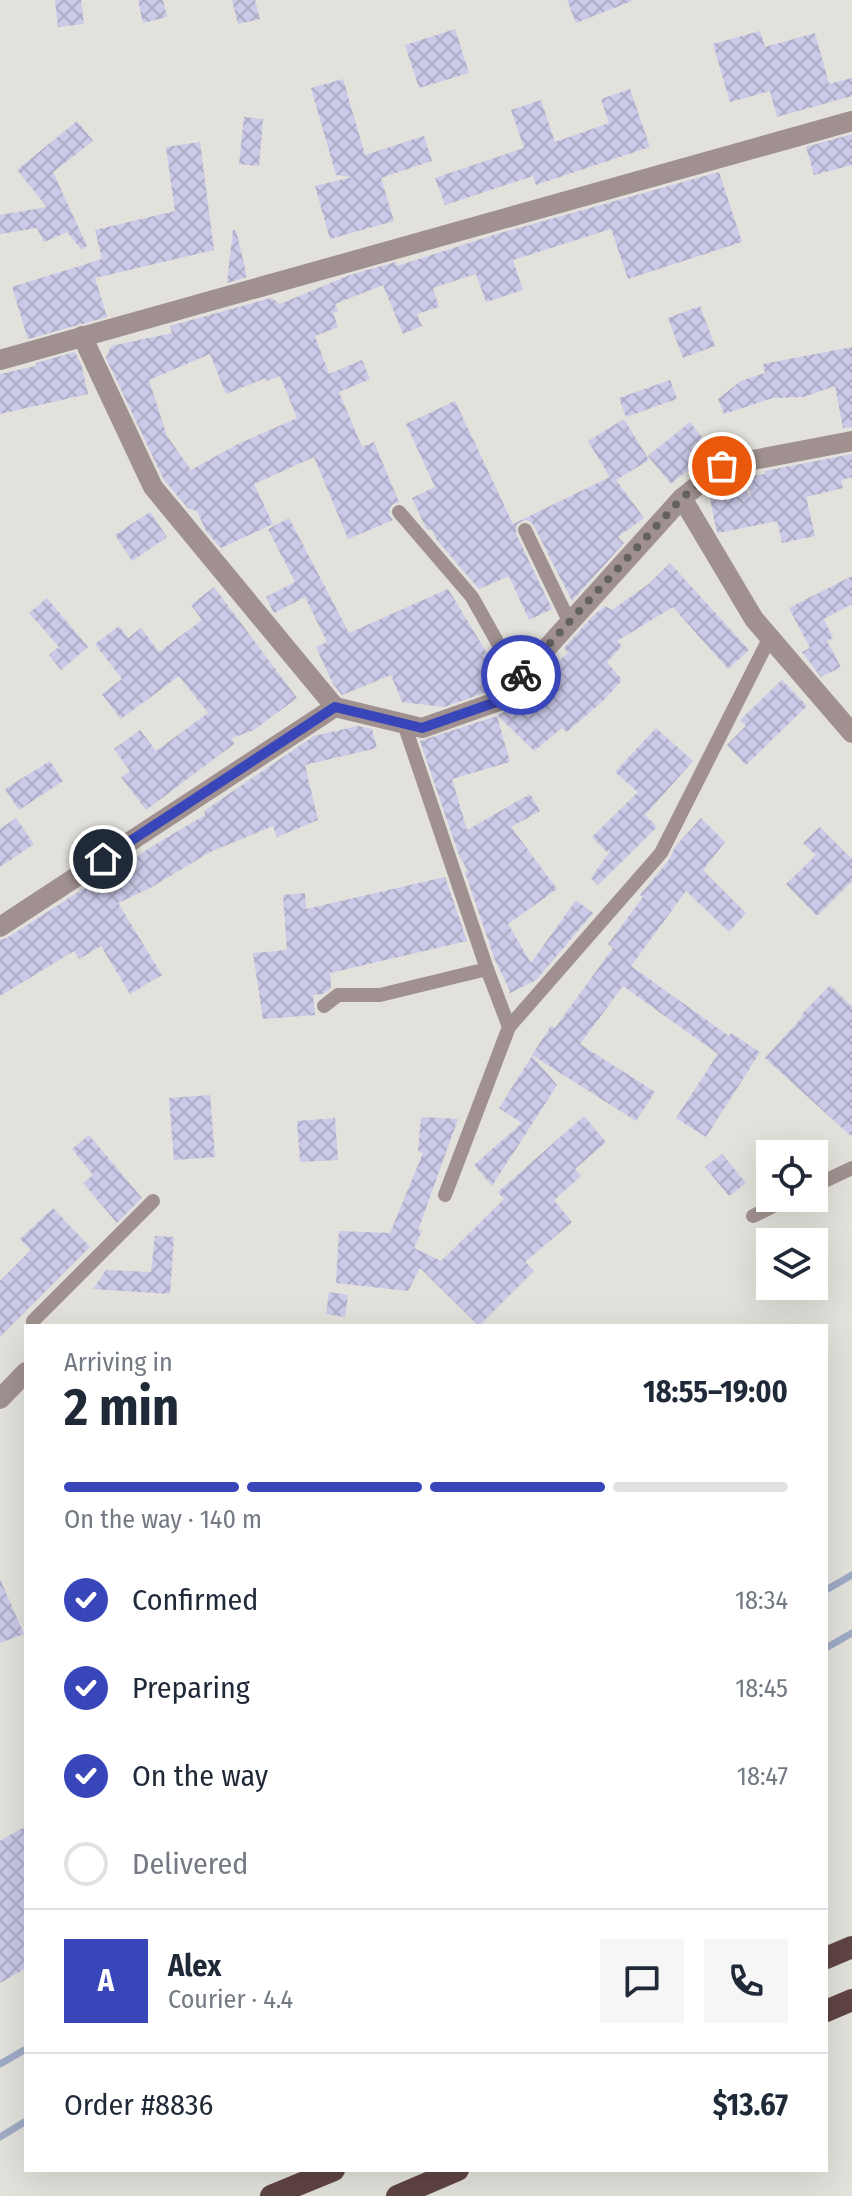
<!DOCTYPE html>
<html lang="en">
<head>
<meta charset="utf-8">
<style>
	:root { --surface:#fff; --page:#f6f6f7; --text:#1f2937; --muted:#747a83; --line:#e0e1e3; --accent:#3946b9 }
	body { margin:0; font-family:"Fira Sans Condensed",sans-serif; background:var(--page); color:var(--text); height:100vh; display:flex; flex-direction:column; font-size:30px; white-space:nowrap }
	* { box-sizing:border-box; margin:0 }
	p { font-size:26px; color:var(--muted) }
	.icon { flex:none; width:44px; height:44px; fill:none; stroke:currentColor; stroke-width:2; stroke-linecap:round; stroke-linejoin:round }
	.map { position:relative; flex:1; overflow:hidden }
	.sheet { position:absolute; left:24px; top:1324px; width:804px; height:848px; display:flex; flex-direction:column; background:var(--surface); border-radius:0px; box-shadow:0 8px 32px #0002 }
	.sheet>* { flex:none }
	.fabs { position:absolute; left:756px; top:1140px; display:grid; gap:16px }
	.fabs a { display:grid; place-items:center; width:72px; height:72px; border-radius:0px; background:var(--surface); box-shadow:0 8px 32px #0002; font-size:40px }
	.pin { position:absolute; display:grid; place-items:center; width:68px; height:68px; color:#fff; margin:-34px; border:4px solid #fff; border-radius:50%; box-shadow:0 2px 8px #0007 }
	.courier { position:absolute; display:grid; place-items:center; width:80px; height:80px; margin:-40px; border:6px solid #3946b9; border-radius:50%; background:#fff; color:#222; box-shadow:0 2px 10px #0007 }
	.head em { font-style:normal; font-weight:700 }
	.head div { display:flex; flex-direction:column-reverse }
	.head { display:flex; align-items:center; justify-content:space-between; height:136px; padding:0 40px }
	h1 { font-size:52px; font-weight:700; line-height:60px }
	.bar { display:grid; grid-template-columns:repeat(4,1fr); gap:12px 8px; align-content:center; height:96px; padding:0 40px }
	.bar i { height:10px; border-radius:6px; background:var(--line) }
	.bar .selected { background:var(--accent) }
	.bar p { grid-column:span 4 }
	.line { display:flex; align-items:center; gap:20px; padding:0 40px; border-top:2px solid var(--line) }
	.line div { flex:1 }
	.round { display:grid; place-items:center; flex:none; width:84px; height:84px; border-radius:0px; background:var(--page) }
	ol { padding:0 40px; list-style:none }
	li { display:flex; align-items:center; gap:24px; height:88px }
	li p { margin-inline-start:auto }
	li .icon { padding:8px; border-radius:50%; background:var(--accent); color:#fff; stroke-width:4 }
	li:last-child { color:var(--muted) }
	li i { width:44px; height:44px; border:4px solid var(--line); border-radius:50% }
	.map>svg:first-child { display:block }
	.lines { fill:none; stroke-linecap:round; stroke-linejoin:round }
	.stream { stroke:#9fabc6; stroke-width:7 }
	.building { fill:url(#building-cross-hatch); fill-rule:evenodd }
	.service { stroke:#a09190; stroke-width:14 }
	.minor { stroke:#a09190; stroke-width:20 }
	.trunk { stroke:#5f4442; stroke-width:22 }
	.done { stroke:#63625f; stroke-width:8; stroke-dasharray:0 14.4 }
	.route { stroke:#3946b9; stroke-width:10 }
</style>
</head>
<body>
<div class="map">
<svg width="852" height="2196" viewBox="0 0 852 2196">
	<defs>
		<pattern id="building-cross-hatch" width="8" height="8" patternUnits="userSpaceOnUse" patternTransform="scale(2)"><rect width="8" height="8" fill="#cac9e7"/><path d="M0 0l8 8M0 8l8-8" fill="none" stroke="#adacc6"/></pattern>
	</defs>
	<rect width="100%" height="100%" fill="#e3e1dc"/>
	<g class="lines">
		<g class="stream">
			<path d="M826,1590L852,1575"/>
			<path d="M826,1648L852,1633"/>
			<path d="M0,2064L26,2049"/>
			<path d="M0,2137L26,2121"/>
		</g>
	</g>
	<g class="building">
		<path d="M55,0H81L84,24L58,27Z"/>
		<path d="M138,0H163L167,17L143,23Z"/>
		<path d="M232,0H255L260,19L238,24Z"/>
		<path d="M567,0H631L632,1L576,23Z"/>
		<path d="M455,29L469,73L419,88L405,45Z"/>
		<path d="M760,31L765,47L815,33L829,84L852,78V96L777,117L770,91L730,102L713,44Z"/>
		<path d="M343,79L365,155L424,136L432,161L381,178L394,221L330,239L315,186L353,177L336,175L311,88Z"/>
		<path d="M630,89L650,147L536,185L533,176L445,205L435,178L524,148L511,110L541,100L555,142L609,123L601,99Z"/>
		<path d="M244,117L263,119L259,166L239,164Z"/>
		<path d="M77,121L93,141L53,172L87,246L82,250L67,232L44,242L37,228L0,234V215L47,207L17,170Z"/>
		<path d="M852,134V165L814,175L806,147Z"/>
		<path d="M200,142L214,250L95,278L107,317L28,339L12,287L102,259L95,230L175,211L166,147Z"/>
		<path d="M719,172L742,242L628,279L611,229L513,260L523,290L486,302L476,274L433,288L439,307L417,314L422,326L403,334L383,285L335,304L338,311L333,313L338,327L315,336L329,374L362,360L370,379L339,392L362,447L374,442L399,502L393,504L390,508L389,515L393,520L348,539L314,457L254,484L273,524L221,548L206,531L197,511L188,508L164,480L106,358L111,346L172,333L170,326L271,298L280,304L350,275L396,262L397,266L497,234ZM210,354L226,394L266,378L267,381L280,376L297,418L236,445L191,470L167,436L149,380Z"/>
		<path d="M233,230H236L247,277L227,283Z"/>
		<path d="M700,306L715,346L683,358L668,318Z"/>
		<path d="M852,347V427L843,428L835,386L804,397L773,398L724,414L718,399L741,381L765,373L763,364Z"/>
		<path d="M75,352L81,364L88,394L0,414V374L36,366V363Z"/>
		<path d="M670,380L677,399L626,417L619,398Z"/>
		<path d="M455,401L513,524L610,477L588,441L624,419L649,460L616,480L644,518L618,537L624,543L572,601L534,526L530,521L525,520L517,524L516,534L552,609L529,620L509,576L479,589L437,540L431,529L427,530L412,498L435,487L406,424Z"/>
		<path d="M690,422L709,446V453L671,484L648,456Z"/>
		<path d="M852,454V477L841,480L843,488L806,497L815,536L782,543L777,521L718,533L716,529L709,493L723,482L736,479L752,498L745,478L765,474V471Z"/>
		<path d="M150,512L167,537L132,561L115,535Z"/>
		<path d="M289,518L349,633L448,589L502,678L492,690L444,707L402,702L391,675L342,695L333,684L316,647L327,642L305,597L274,613L266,597L295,582L268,529Z"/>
		<path d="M670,563L749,650L728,669L673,607L617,641L622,646L607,662L622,680L605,699L567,732L562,728L534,751L497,715L509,710L526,691L568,653L564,648L592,617L605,606L612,610L650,583Z"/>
		<path d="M852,576V604L824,619L833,638L827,641L841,667L821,677L802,652L810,648L789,608Z"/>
		<path d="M214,587L297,698L254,730L232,738L234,744L146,810L121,777L130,771L114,749L140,730L156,751L208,713L179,676L121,719L102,694L122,679L95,644L119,626L128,638L141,628L159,652L202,620L191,605Z"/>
		<path d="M47,598L88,647L61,670L49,655L59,647L29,613Z"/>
		<path d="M782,680L807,706L746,765L727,745L746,726L740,720Z"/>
		<path d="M497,716L510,762L452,779L467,830L530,794L540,811L511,827L557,889L508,924L531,963L576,900L593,913L536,980L508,994L510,991L495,960L465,872L468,871L459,855L420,741Z"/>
		<path d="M358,726L372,729L377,748L305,765L318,820L277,837L273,826L210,852L150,888L118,903L162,975L130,994L101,946L79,959L74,951L0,996V940L7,938L94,882L96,885L151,847L205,815L204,811L314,736Z"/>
		<path d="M656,728L693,761L645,815L657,827L598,885L591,878L613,847L607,852L592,837L638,792L615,772Z"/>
		<path d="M50,761L63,781L19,810L5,789Z"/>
		<path d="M16,818L34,844L0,867V829Z"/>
		<path d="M701,818L725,842L703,870L746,913L729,932L686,891L631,966L729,1036L731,1033L760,1052L706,1137L676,1118L718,1054L623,986L580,1044L655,1092L636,1121L532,1055L551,1026L555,1028L613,948L608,944L643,897L640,895L669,860L675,847Z"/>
		<path d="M820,827L852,859V881L817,916L786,884L816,855L803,843Z"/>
		<path d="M445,877L467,941L330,973L331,988L323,994L313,995L315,1015L263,1019L253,953L287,950L283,895L305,893L306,909Z"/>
		<path d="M830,985L852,1007V1137L765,1058L803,1016L801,1015Z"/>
		<path d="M532,1056L557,1085L492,1186L474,1165L522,1123L499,1108Z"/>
		<path d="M210,1095L215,1157L174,1160L169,1098Z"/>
		<path d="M584,1116L606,1142L575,1169L581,1176L554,1200L572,1222L525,1262L534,1271L479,1326L420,1268L408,1291L336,1283L339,1231L390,1233L423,1153L418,1151L421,1117L458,1119L418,1230L422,1231L414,1248L441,1261L504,1199L498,1192Z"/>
		<path d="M335,1118L338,1160L300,1162L297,1121Z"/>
		<path d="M89,1135L142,1198L117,1223L83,1183L93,1175L72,1149Z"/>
		<path d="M722,1154L746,1183L729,1196L705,1167Z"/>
		<path d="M53,1208L90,1247L0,1337V1281L31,1250L20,1239Z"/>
		<path d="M155,1236L174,1237L170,1294L93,1289L106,1270L151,1272Z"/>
		<path d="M329,1292L348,1295L345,1317L326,1314Z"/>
		<path d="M0,1579L24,1634L0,1643Z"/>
		<path d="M26,1826V1968L0,1983V1841Z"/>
	</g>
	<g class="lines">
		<g class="service">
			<path d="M399,512L472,597L518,679"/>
			<path d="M525,530L569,621"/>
			<path d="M404,724L487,969L509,1027L445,1195"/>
			<path d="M324,1006L338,995H380L487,969"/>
			<path d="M509,1027L661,853L770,637"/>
			<path d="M814,1186L852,1168"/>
			<path d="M753,1216L790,1198"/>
			<path d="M33,1326V1321L153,1201"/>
		</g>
		<g class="minor">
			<path d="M82,336L153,487L335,707L422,728L499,701L682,498L722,466L852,441"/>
			<path d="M0,360L852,121"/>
			<path d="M682,498L754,619L852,733"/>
			<path d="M0,927L335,707"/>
			<path d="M0,1399L26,1372"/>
		</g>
		<g class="trunk">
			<path d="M826,1958L852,1947"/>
			<path d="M826,2011L852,2000"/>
			<path d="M271,2196L334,2170"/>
			<path d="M397,2196L458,2170"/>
		</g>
	</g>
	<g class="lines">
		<path class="done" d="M521,675L682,498L722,466"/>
		<path class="route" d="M103,859L335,707L422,728L499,701L521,675"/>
	</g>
</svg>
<div class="fabs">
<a><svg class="icon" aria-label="locate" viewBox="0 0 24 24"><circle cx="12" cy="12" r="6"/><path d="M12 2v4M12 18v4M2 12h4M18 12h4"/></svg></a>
<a><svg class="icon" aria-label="layers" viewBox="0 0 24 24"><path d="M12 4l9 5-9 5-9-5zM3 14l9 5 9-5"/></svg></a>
</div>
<div class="pin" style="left:722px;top:466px;background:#ea580c"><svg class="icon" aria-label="bag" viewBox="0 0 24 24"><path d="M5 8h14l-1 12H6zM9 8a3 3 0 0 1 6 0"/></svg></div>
<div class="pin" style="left:103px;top:859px;background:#1f2937"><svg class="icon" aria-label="home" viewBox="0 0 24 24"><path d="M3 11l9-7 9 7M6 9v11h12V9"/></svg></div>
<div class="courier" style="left:521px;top:675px"><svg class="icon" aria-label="bike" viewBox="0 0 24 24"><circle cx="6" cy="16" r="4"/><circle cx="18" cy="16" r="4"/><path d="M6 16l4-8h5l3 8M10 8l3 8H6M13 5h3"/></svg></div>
<section class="sheet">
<div class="head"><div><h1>2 min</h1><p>Arriving in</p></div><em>18:55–19:00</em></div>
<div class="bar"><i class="selected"></i><i class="selected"></i><i class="selected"></i><i></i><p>On the way · 140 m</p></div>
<ol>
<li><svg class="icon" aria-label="check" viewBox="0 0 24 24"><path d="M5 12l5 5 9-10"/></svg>Confirmed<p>18:34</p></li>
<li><svg class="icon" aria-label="check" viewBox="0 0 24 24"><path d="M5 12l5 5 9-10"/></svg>Preparing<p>18:45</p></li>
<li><svg class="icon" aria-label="check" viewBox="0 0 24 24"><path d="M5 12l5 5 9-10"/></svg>On the way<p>18:47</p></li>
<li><i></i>Delivered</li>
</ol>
<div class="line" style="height:144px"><b class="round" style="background:var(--accent);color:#fff">A</b><div><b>Alex</b><p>Courier · 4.4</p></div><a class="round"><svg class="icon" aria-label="chat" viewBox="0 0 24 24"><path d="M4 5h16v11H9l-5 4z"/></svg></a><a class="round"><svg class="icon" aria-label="phone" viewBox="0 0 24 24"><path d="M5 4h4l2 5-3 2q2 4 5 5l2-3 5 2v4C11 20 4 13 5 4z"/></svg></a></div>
<div class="line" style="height:104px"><div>Order #8836</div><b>$13.67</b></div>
</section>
</div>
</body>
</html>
